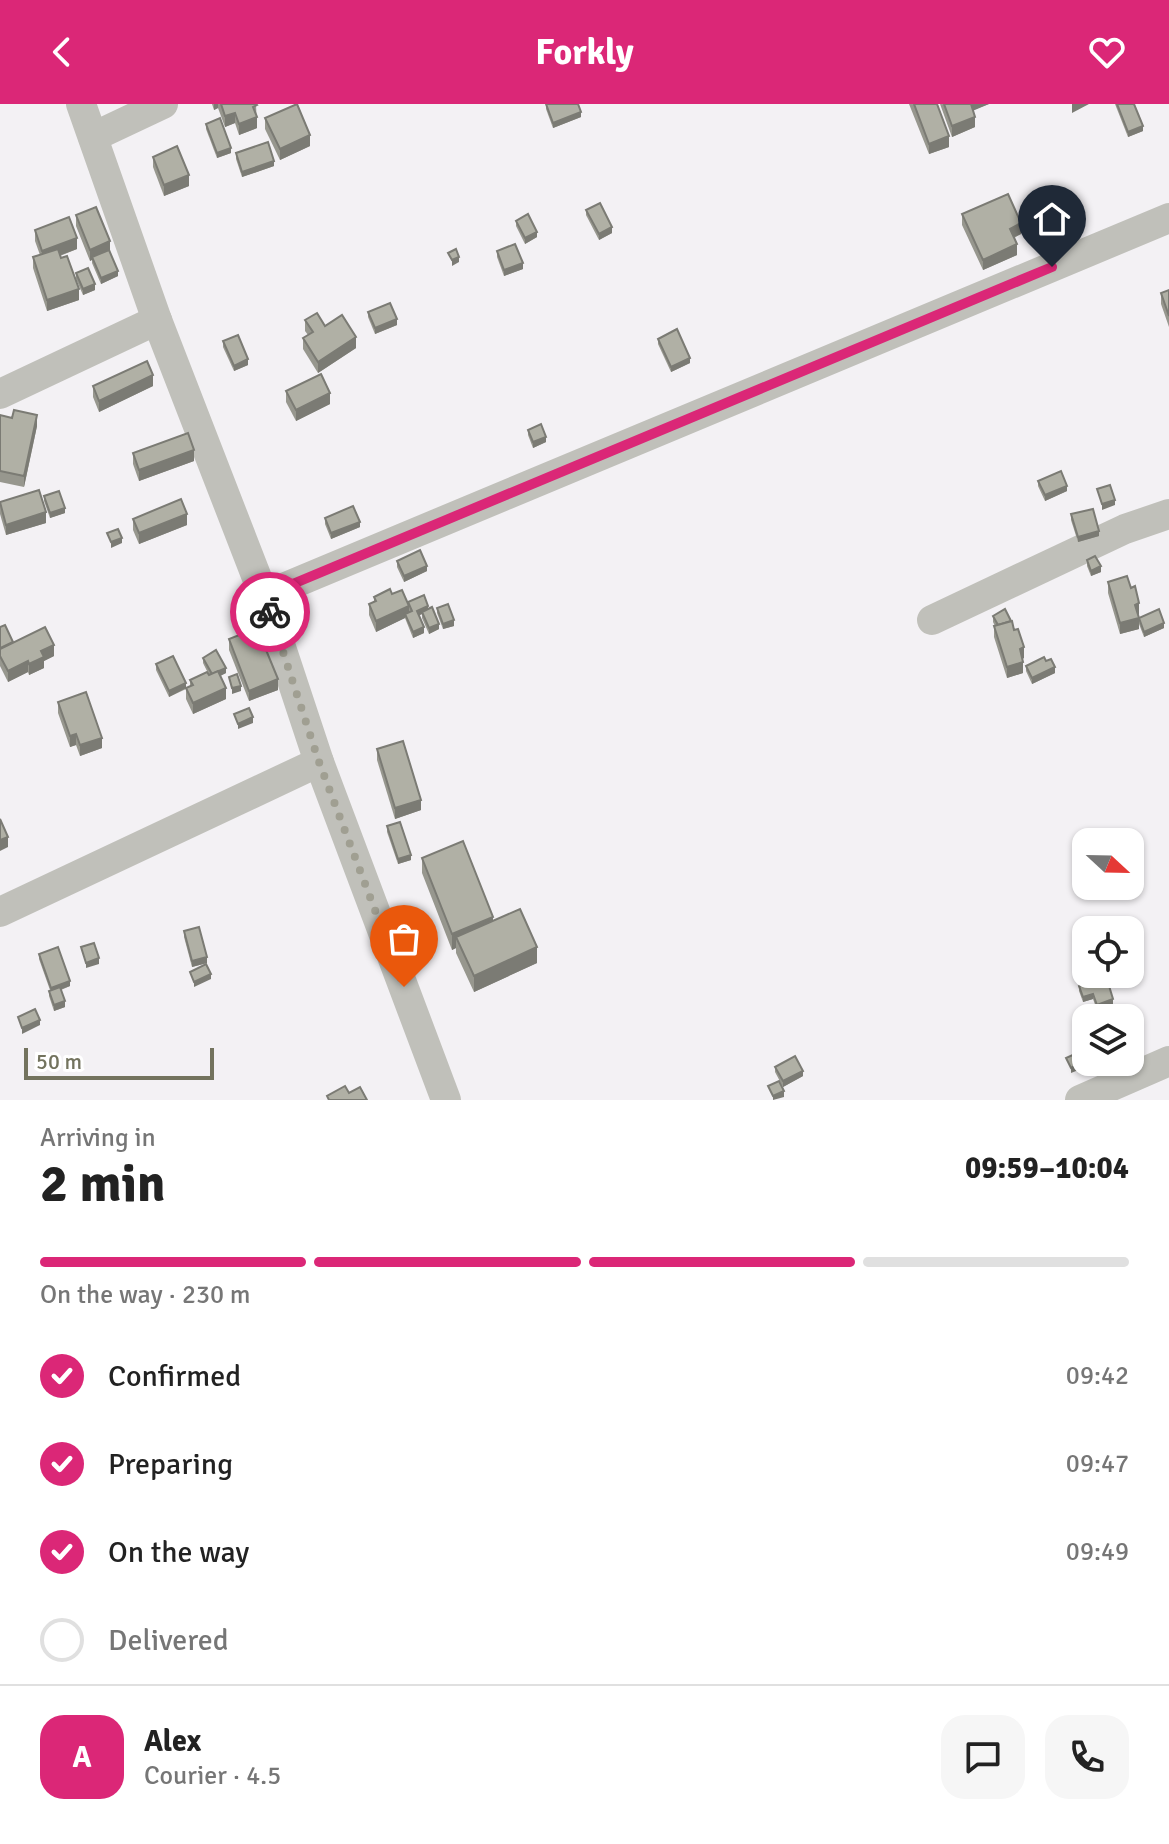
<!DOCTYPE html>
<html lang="en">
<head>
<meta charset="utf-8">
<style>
	:root { --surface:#fff; --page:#f6f6f6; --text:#222; --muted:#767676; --line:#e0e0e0; --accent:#db2777 }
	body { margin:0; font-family:Signika,sans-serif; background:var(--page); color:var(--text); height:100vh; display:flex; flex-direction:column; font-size:30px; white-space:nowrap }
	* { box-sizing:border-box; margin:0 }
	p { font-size:26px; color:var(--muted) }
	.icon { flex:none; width:44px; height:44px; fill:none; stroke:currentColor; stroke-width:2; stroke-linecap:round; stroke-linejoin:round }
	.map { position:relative; height:996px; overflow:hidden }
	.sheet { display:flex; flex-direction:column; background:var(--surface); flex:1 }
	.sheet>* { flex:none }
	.needle { width:52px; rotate:112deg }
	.controls { position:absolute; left:1072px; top:724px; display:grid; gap:16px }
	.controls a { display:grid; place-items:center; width:72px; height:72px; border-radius:16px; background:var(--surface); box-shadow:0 2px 6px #0004; font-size:40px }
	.scale { position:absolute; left:24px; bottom:20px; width:190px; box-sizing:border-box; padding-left:8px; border:4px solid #73735e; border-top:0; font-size:22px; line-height:28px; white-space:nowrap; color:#73735e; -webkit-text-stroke:6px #fff; paint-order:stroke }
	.pin { position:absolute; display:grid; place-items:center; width:68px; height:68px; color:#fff; margin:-82px -34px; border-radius:50% 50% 50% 0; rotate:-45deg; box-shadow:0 0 8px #0007 }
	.pin .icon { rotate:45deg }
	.courier { position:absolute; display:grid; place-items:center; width:80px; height:80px; margin:-40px; border:6px solid #db2777; border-radius:50%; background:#fff; color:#222; box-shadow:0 2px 10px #0007 }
	.head em { font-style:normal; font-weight:800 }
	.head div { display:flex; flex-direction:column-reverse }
	.head { display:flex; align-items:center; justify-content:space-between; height:136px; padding:0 40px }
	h1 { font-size:52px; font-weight:800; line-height:60px }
	.bar { display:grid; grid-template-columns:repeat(4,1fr); gap:12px 8px; align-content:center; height:96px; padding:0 40px }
	.bar i { height:10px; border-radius:6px; background:var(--line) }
	.bar .active { background:var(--accent) }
	.bar p { grid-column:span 4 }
	.line { display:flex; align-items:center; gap:20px; padding:0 40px; border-top:2px solid var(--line) }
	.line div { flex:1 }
	.round { display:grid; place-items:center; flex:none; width:84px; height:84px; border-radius:24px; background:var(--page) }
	ol { padding:0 40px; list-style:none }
	li { display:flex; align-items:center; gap:24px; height:88px }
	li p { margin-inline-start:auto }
	li .icon { padding:8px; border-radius:50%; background:var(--accent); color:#fff; stroke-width:4 }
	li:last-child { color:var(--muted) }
	li i { width:44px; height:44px; border:4px solid var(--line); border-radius:50% }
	header { display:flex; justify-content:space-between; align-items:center; height:104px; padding:0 40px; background:var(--accent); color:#fff; font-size:36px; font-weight:800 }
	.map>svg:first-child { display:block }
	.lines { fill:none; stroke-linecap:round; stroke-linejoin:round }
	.street { stroke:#c0c0ba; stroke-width:30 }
	.wall { fill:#97978e }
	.shaded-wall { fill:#7b7b74 }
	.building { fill:#b0b0a5; stroke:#7b7b74; stroke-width:2 }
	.done { stroke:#a09f92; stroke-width:8; stroke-dasharray:0 14.4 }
	.route { stroke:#db2777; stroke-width:10 }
</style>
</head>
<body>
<header><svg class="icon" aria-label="back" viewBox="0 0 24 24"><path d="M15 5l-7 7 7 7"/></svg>Forkly<svg class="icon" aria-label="heart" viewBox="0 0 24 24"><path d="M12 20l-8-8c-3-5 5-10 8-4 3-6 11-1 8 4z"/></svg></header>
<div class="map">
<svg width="1169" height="996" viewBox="0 0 1169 996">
	<rect width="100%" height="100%" fill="#f3f1f4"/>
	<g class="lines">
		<g class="street">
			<path d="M81,0L157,216L264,492L319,658L446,996"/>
			<path d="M93,33L163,0"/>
			<path d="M0,290L157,216"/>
			<path d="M264,492L1169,114"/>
			<path d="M932,516L1125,425L1169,410"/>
			<path d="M0,808L319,658"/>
			<path d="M1080,996L1169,957"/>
		</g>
	</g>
	<g class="wall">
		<path d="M212,0H256L257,24L239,31L235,19L225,23L218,4L214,6Z"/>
		<path d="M546,0L581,13L553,24L546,5Z"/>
		<path d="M909,0H937L949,43L929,50Z"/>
		<path d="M940,0H989L973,6L975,23L952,33Z"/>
		<path d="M1115,0H1134L1143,27L1128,33Z"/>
		<path d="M265,14L310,42L280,56L265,25Z"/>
		<path d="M206,20L231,49L217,54L206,25Z"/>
		<path d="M236,49L274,62L242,73L236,55Z"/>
		<path d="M153,53L189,82L164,92L153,63Z"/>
		<path d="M586,106L612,129L599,136L586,111Z"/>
		<path d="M962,110L1021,130L1014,134L1017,151L983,166L962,121Z"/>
		<path d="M76,111L110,148L118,172L101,180L92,159V155L90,157L76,122Z"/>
		<path d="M516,117L537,133L525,140L516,122Z"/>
		<path d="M35,126L77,145L60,152L79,196L47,207L33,164V153L40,151L35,137Z"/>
		<path d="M497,147L523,165L504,172L497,153Z"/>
		<path d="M76,169L95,186L83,191L76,175Z"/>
		<path d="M1169,186V223L1161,200V189Z"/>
		<path d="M368,208L397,221L375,230L368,213Z"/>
		<path d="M305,216L325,222L356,244L318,269L303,245V234L308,231L305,227Z"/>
		<path d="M658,235L690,259L671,268L658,240Z"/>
		<path d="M223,237L248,261L234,267L223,243Z"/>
		<path d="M93,282H153L99,308L93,293Z"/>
		<path d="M286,287L330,300L296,317L286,298Z"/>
		<path d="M0,311L37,322L24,383L0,378Z"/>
		<path d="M528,326L546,338L533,344L528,331Z"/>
		<path d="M133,349L194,357L139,377L133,360Z"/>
		<path d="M1038,377L1067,387L1045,397L1038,382Z"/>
		<path d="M44,392L65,409L50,414L44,397Z"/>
		<path d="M0,398L46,419L6,431L0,410Z"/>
		<path d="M1071,410L1099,432L1078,438L1071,416Z"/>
		<path d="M325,414L360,423L331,435L325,420Z"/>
		<path d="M133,415L187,421L139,440L133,426Z"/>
		<path d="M1087,456L1101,468L1091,472L1087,462Z"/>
		<path d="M397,457L427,467L404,478L397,463Z"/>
		<path d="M1108,478L1139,510L1138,511L1139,514L1164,524L1144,533L1139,520V525L1120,530L1108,489Z"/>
		<path d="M392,490L408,499L428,505L439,525L429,530L422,514V510L419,511L424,529L413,534L405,514L376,528L369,511V500L374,498V493Z"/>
		<path d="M437,504L454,522L443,525L437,509Z"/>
		<path d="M993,512L1024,554L1022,555L1023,569L1007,574L994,533V522H995L993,518Z"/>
		<path d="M0,523L13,539L54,552L44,557V564L29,571L28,568L8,578L0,562Z"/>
		<path d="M229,535L278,586L249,597L229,546Z"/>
		<path d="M203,554L226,569L220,572L226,595L193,610L186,595V585L169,593L156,566V560L186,584L190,582V576L209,571L203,559Z"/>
		<path d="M1046,557L1055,569L1032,580L1026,567V562Z"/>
		<path d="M58,598L102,644L80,652L76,641L70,643L58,609Z"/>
		<path d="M377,645L421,706L395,715L377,656Z"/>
		<path d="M387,722L411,756L398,760L387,728Z"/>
		<path d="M422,754L493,817L537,859L474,888L456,849V844L452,846L422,769Z"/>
		<path d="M184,827L207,859L192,863L184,833Z"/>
		<path d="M39,850L70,882L61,886L65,903L54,907L49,892V887L50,886L39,855Z"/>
		<path d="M1079,882L1113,901L1097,906L1093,895L1083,898L1079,887Z"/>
		<path d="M775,963L803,972L783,983L775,968Z"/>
	</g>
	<g class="shaded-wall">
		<path d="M214,0H218V4L214,6Z"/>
		<path d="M970,0H989L970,8Z"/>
		<path d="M1072,0H1089L1072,9Z"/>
		<path d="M581,8V13L553,24V19Z"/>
		<path d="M235,9V19L225,23V12Z"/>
		<path d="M257,13V24L239,31V20Z"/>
		<path d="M975,13V23L952,33V22Z"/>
		<path d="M1143,22V27L1128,33V28Z"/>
		<path d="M310,31V42L280,56V45Z"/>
		<path d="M949,32V43L929,50V40Z"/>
		<path d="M231,44V49L217,54V49Z"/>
		<path d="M274,57V62L242,73V68Z"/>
		<path d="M189,71V82L164,92V81Z"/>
		<path d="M1021,119V130L1010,135V125Z"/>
		<path d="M612,123V129L599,136V130Z"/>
		<path d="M537,128V133L525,140V134Z"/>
		<path d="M77,134V145L42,158V147Z"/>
		<path d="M110,137V148L90,157V146Z"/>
		<path d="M1017,140V151L983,166V156Z"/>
		<path d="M459,153V158L452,162V156Z"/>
		<path d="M523,159V165L504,172V166Z"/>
		<path d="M118,167V172L101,180V174Z"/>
		<path d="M95,180V186L83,191V185Z"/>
		<path d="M79,185V196L47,207V196Z"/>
		<path d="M397,215V221L375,230V224Z"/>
		<path d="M356,233V244L318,269V258Z"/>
		<path d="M690,254V259L671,268V263Z"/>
		<path d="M248,255V261L234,267V262Z"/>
		<path d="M153,271V282L99,308V297Z"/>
		<path d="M330,289V300L296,317V306Z"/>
		<path d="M37,311V322L24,383V372Z"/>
		<path d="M546,333V338L533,344V338Z"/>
		<path d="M194,346V357L139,377V366Z"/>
		<path d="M1067,382V387L1045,397V391Z"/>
		<path d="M1115,396V401L1102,406V400Z"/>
		<path d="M65,404V409L50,414V409Z"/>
		<path d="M46,408V419L6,431V421Z"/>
		<path d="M187,410V421L139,440V429Z"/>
		<path d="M360,418V423L331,435V429Z"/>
		<path d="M1099,427V432L1078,438V433Z"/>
		<path d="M122,434V439L111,444V438Z"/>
		<path d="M427,462V467L404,478V472Z"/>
		<path d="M1101,462V468L1091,472V467Z"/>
		<path d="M1139,499V510L1135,512V501Z"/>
		<path d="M409,502V513L405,510V514L376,528V517Z"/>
		<path d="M428,502V508L417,512V507Z"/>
		<path d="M1139,514V525L1120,530V519Z"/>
		<path d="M454,516V522L443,525V520Z"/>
		<path d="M1164,519V524L1144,533V528Z"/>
		<path d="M439,520V525L429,530V524Z"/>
		<path d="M424,523V529L413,534V528Z"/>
		<path d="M54,541V552L44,557V564L29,571V560L41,547Z"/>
		<path d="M1024,543V554L1020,556V545Z"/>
		<path d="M28,557V568L8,578V567Z"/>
		<path d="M1023,558V569L1007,574V563Z"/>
		<path d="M1055,563V569L1032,580V574Z"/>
		<path d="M226,564V569L212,576V571Z"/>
		<path d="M278,575V586L249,597V587Z"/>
		<path d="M186,579V584L169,593V587Z"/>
		<path d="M241,582V587L232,590V584Z"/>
		<path d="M226,584V595L193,610V599Z"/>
		<path d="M253,613V619L238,625V620Z"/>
		<path d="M76,630V641L70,643V632Z"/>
		<path d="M102,634V644L80,652V641Z"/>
		<path d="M421,696V706L395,715V704Z"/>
		<path d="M8,733V743L0,747V736Z"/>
		<path d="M411,751V756L398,760V755Z"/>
		<path d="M493,813V829L456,833V844L452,846V830Z"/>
		<path d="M537,843V859L474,888V872Z"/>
		<path d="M207,853V859L192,863V857Z"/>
		<path d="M99,854V860L86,864V859Z"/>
		<path d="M211,870V875L194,883V878Z"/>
		<path d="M70,877V882L51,889V884Z"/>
		<path d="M1093,890V895L1083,898V893Z"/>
		<path d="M1113,895V901L1097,906V901Z"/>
		<path d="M65,897V903L54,907V901Z"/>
		<path d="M40,916V921L22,930V924Z"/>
		<path d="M1081,959V965L1071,969V964Z"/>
		<path d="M803,967V972L783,983V977Z"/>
		<path d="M784,987V993L773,996V992Z"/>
	</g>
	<g class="building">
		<path d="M221,0H256L257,1L253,3L257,13L239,20L235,9L225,12Z"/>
		<path d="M297,0L310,31L280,45L265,14Z"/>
		<path d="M546,0H578L581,8L553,19Z"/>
		<path d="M914,0H937L949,32L929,40Z"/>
		<path d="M944,0H971L975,13L952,22Z"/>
		<path d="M1117,0H1134L1143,22L1128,28Z"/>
		<path d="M220,14L231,44L217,49L206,20Z"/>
		<path d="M268,38L274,57L242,68L236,49Z"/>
		<path d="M177,42L189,71L164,81L153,53Z"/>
		<path d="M1008,90L1021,119L1010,125L1017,140L983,156L962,110Z"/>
		<path d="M600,99L612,123L599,130L586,106Z"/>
		<path d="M96,103L110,137L90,146L76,111Z"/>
		<path d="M528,110L537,128L525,134L516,117Z"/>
		<path d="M69,113L77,134L42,147L35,126Z"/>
		<path d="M515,140L523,159L504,166L497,147Z"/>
		<path d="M58,145L61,154L67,152L79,185L47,196L33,153Z"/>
		<path d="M456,145L459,153L452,156L448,149Z"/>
		<path d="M109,146L118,167L101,174L92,153Z"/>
		<path d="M88,164L95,180L83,185L76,169Z"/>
		<path d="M1169,186V212L1161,189Z"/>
		<path d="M390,199L397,215L375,224L368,208Z"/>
		<path d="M317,209L325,222L342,211L356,233L318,258L303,234L313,228L305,216Z"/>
		<path d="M677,225L690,254L671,263L658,235Z"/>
		<path d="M238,231L248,255L234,262L223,237Z"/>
		<path d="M147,257L153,271L99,297L93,282Z"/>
		<path d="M321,270L330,289L296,306L286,287Z"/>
		<path d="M14,306L37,311L24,372L0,367V311L12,314Z"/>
		<path d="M541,320L546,333L533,338L528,326Z"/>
		<path d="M188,329L194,346L139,366L133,349Z"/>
		<path d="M1061,367L1067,382L1045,391L1038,377Z"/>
		<path d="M1110,381L1115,396L1102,400L1097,385Z"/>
		<path d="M39,386L46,408L6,421L0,398Z"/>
		<path d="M59,387L65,404L50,409L44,392Z"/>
		<path d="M181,395L187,410L139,429L133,415Z"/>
		<path d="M353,402L360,418L331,429L325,414Z"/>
		<path d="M1093,405L1099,427L1078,433L1071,410Z"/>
		<path d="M118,425L122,434L111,438L107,429Z"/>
		<path d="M420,446L427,462L404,472L397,457Z"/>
		<path d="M1095,452L1101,462L1091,467L1087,456Z"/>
		<path d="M1127,472L1131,484L1135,482L1139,499L1135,501L1139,514L1120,519L1108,478Z"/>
		<path d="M390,485L392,490L402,486L409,502L376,517L369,500L376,497L374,493Z"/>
		<path d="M424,491L428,502L417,507L424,523L413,528L405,510L412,507L408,498Z"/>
		<path d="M448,500L454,516L443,520L437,504Z"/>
		<path d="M432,503L439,520L429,524L422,508Z"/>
		<path d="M1005,505L1011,517L998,521L993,512Z"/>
		<path d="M1159,505L1164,519L1144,528L1139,514Z"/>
		<path d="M1012,517L1014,526L1018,525L1024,543L1020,545L1023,558L1007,563L994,522Z"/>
		<path d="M5,521L13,538L0,544V523Z"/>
		<path d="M45,523L54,541L41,547L44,553L29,560L28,557L8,567L0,552V545Z"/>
		<path d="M257,524L278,575L249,587L229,535Z"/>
		<path d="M216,546L226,564L212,570L203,554Z"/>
		<path d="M173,552L186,579L169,587L156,560Z"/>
		<path d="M1044,553L1046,557L1051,555L1055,563L1032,574L1026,562Z"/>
		<path d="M218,567L226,584L193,599L186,584L193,581L190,576L207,568L209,571Z"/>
		<path d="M237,570L241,582L232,584L229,573Z"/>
		<path d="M86,588L102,634L80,641L76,630L70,632L58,598Z"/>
		<path d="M249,604L253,613L238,620L234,610Z"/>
		<path d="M403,637L421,696L395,704L377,645Z"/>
		<path d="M0,715L8,733L0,736Z"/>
		<path d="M400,718L411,751L398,755L387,722Z"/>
		<path d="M463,737L493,813L452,830L422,754Z"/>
		<path d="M520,805L537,843L474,872L456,833Z"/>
		<path d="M199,823L207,853L192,857L184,827Z"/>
		<path d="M94,839L99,854L86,859L81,843Z"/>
		<path d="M58,843L70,877L51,884L39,850Z"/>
		<path d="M206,860L211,870L194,878L190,868Z"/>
		<path d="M1106,872L1113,895L1097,901L1093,890L1083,893L1079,882Z"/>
		<path d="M60,883L65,897L54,901L49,887Z"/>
		<path d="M35,905L40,916L22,924L18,913Z"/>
		<path d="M1077,949L1081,959L1071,964L1066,954Z"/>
		<path d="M795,952L803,967L783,977L775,963Z"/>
		<path d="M779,977L784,987L773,992L768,982Z"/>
		<path d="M345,982L349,989L360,983L367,996H329L327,992Z"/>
	</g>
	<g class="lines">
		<path class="done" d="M270,508L319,658L404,883"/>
		<path class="route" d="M270,508L264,492L1052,163"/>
	</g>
</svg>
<div class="controls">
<a><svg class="needle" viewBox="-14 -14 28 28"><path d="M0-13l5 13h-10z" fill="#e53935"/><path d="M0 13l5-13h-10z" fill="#767676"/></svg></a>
<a><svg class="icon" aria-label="locate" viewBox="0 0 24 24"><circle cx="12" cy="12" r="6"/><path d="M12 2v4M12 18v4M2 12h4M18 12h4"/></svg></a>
<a><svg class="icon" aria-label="layers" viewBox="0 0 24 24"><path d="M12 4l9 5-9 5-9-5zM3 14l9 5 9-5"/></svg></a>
</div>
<div class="scale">50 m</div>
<div class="pin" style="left:404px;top:883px;background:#ea580c"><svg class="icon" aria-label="bag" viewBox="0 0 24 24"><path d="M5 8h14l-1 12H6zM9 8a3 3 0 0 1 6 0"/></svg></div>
<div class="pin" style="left:1052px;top:163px;background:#1f2937"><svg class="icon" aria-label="home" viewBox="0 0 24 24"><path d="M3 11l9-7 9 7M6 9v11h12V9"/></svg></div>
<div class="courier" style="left:270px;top:508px"><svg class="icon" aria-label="bike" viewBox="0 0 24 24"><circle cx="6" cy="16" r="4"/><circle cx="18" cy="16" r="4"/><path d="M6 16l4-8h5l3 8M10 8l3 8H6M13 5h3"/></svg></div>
</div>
<section class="sheet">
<div class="head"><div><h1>2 min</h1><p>Arriving in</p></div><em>09:59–10:04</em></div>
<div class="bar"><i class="active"></i><i class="active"></i><i class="active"></i><i></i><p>On the way · 230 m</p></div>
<ol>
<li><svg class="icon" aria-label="check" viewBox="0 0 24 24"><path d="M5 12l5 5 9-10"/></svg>Confirmed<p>09:42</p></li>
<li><svg class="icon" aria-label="check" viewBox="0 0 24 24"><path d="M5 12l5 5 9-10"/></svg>Preparing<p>09:47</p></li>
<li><svg class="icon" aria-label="check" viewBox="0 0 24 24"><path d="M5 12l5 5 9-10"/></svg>On the way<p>09:49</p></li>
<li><i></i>Delivered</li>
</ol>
<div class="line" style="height:144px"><b class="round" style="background:var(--accent);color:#fff">A</b><div><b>Alex</b><p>Courier · 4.5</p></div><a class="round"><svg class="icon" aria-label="chat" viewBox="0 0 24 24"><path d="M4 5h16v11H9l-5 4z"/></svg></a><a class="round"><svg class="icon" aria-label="phone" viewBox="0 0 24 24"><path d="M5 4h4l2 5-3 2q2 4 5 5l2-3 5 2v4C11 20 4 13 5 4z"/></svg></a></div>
</section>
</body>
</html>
